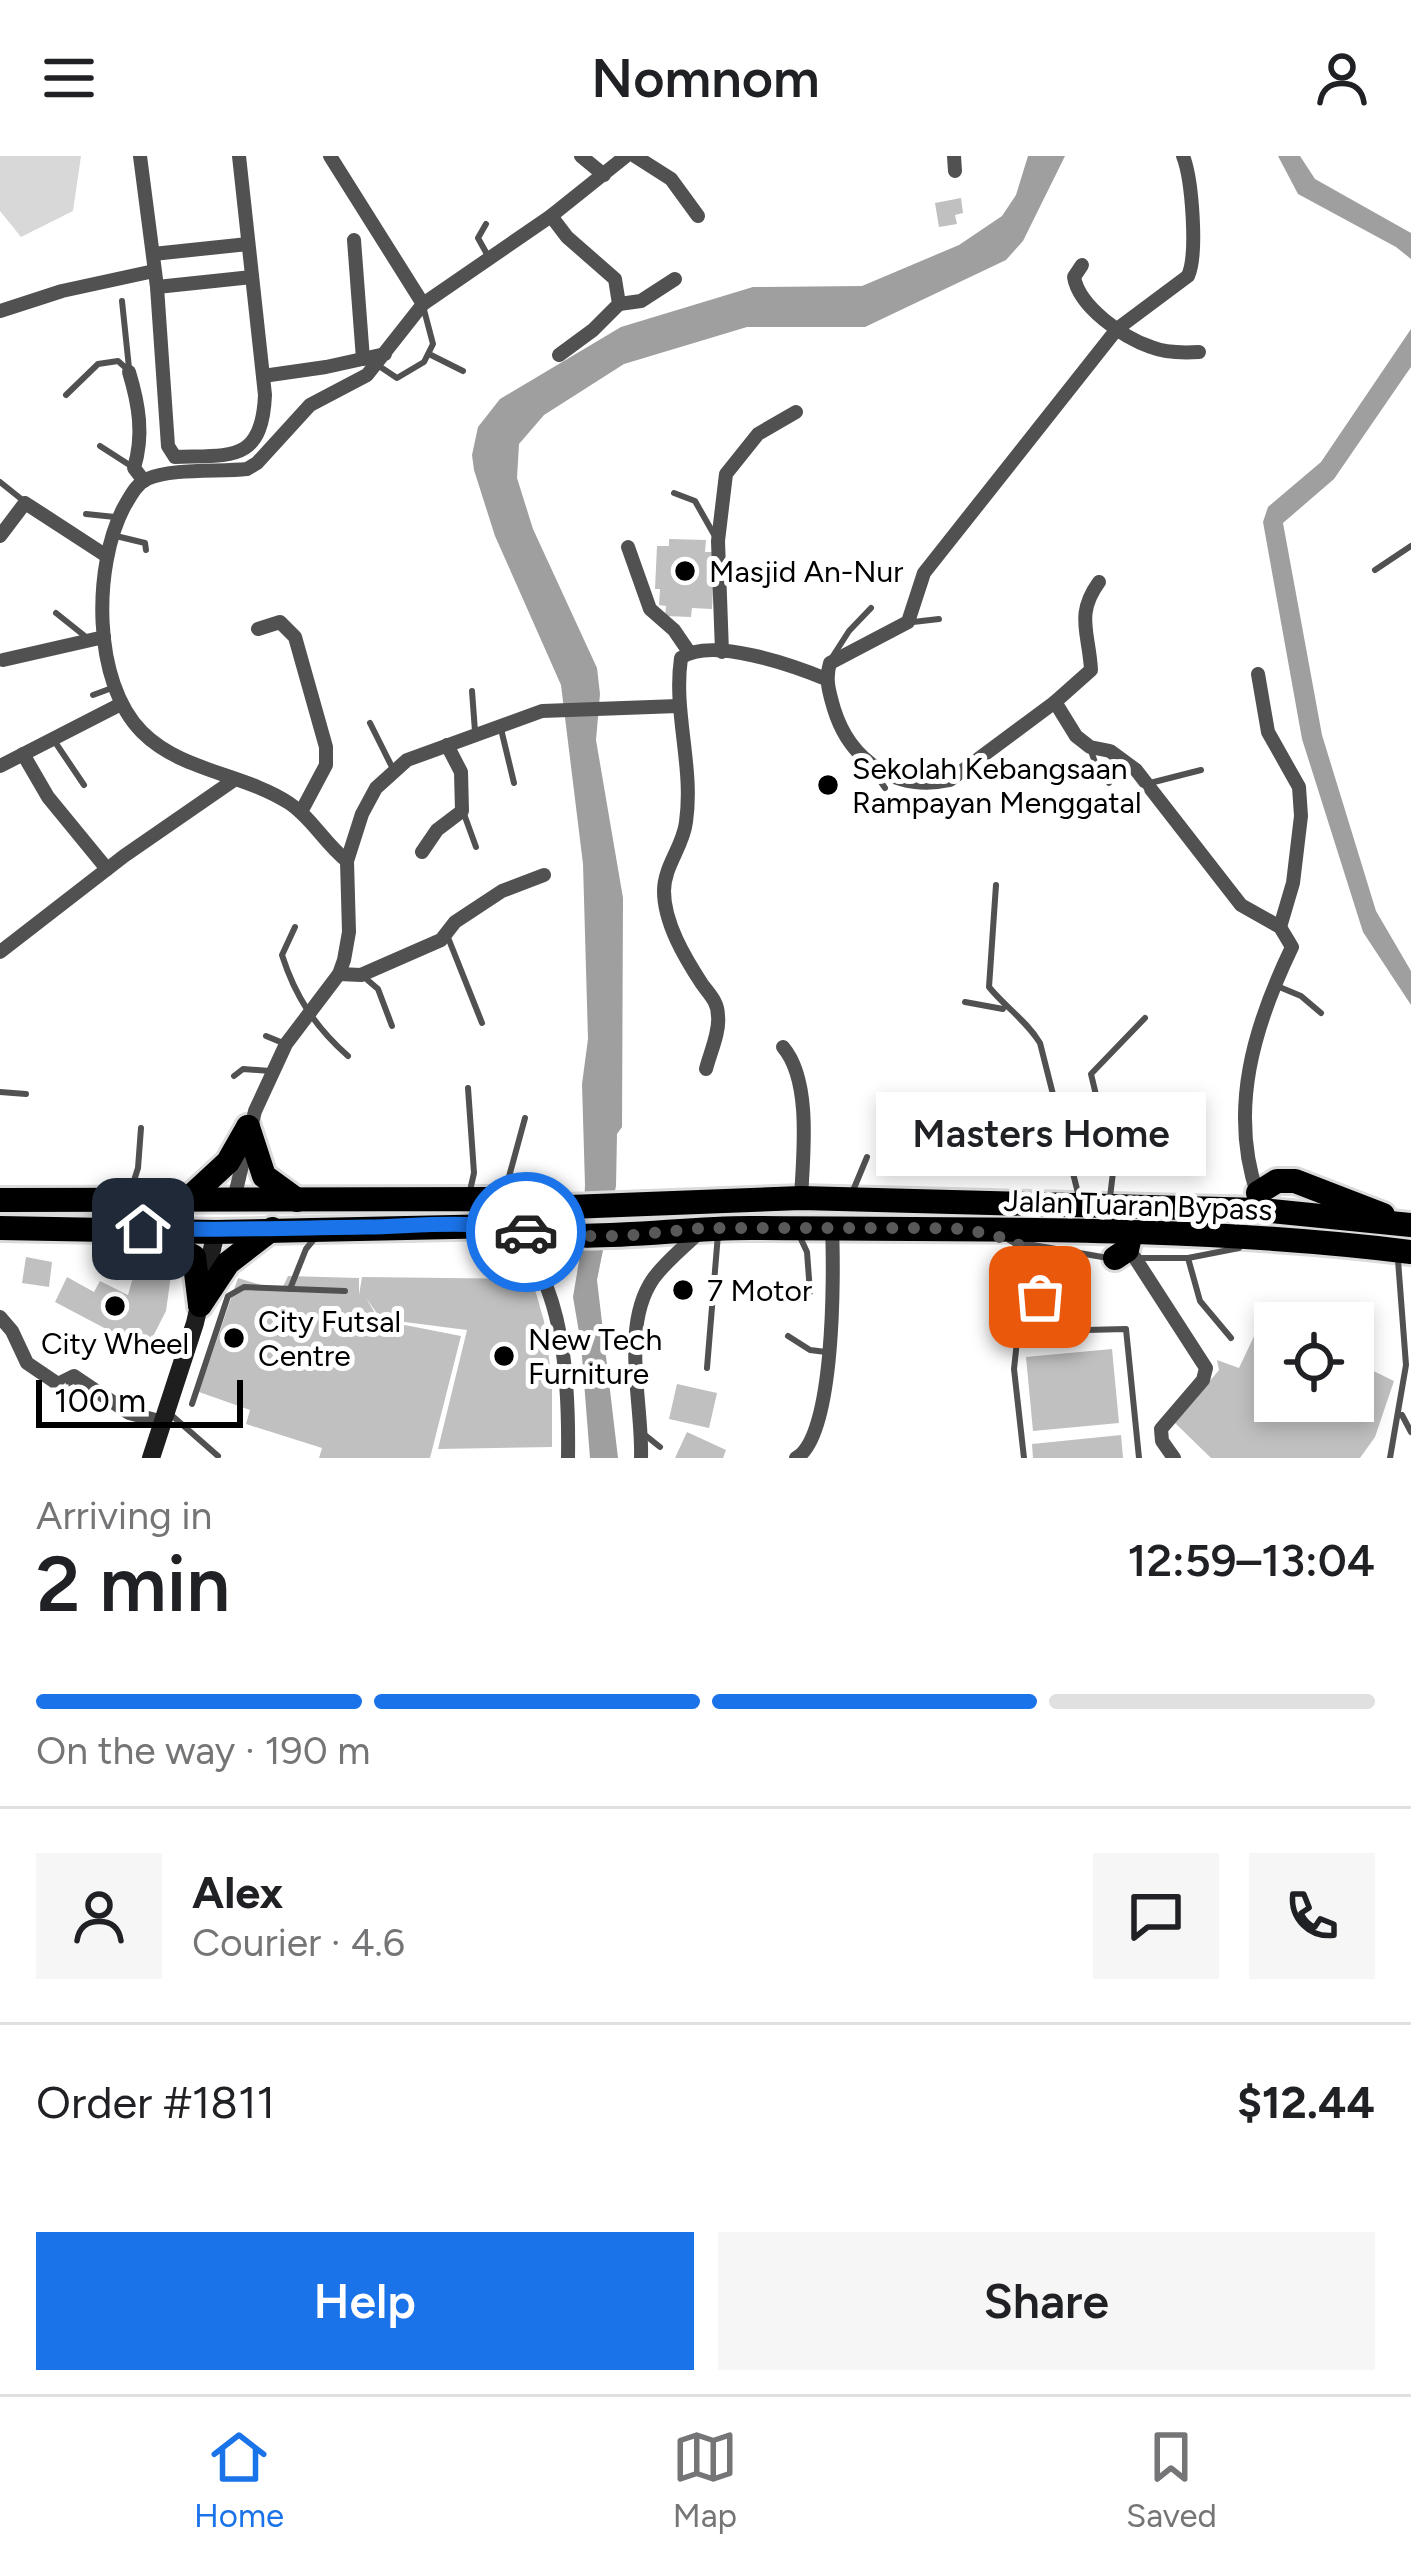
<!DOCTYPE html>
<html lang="en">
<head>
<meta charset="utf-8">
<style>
	:root { --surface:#fff; --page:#f6f6f6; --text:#202124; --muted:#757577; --line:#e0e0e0; --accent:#1a73e8 }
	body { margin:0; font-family:Figtree,sans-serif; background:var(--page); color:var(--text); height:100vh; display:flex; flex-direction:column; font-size:45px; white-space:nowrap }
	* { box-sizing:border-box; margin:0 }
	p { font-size:39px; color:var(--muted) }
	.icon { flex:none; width:66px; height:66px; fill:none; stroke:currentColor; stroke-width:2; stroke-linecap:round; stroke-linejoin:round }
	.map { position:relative; height:1302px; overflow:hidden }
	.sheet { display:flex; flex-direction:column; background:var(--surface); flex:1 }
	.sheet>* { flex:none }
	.fabs { position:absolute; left:1254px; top:1146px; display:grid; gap:24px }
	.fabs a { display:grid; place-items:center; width:120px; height:120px; border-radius:0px; background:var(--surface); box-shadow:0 6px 18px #0003; font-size:60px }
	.scale { position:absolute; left:36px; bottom:30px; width:207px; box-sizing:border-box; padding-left:12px; border:6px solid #000; border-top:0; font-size:33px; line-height:42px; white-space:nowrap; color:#000; -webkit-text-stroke:9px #fff; paint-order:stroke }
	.pin { position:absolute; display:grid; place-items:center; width:102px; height:102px; color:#fff; margin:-51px; border-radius:24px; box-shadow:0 6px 18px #0006 }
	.courier { position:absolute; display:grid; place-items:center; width:120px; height:120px; margin:-60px; border:9px solid #1a73e8; border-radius:50%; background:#fff; color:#222; box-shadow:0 3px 15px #0007 }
	.bubble { position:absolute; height:84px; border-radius:0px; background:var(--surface); box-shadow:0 6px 18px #0003; font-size:39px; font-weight:600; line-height:84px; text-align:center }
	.summary em { font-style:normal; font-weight:600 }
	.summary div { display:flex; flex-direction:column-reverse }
	.summary { display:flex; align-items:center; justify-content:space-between; height:204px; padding:0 36px }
	h1 { font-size:78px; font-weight:600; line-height:90px }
	.bar { display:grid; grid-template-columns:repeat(4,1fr); gap:18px 12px; align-content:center; height:144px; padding:0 36px }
	.bar i { height:15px; border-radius:9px; background:var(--line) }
	.bar .active { background:var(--accent) }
	.bar p { grid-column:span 4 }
	.line { display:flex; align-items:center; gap:30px; padding:0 36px; border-top:3px solid var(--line) }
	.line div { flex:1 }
	.round { display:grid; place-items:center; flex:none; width:126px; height:126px; border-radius:0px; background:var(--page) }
	.primary-button { display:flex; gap:24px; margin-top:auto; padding:24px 36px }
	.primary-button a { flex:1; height:138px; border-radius:0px; background:var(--accent); color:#fff; font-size:48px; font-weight:600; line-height:138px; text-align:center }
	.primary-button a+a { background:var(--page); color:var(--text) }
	header { display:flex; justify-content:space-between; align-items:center; height:156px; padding:0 36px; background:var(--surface); font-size:54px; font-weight:600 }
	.tabs { display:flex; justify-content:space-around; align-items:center; height:168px; border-top:3px solid var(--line); background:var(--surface); font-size:33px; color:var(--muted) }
	.tabs a { display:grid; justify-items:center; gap:6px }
	.tabs .active { color:var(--accent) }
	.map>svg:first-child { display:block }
	.green { fill:#d8d8d8 }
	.water { fill:#9f9f9f }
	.building { fill:#c0c0c0 }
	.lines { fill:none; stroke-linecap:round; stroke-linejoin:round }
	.highway-casing { stroke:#dbdbdb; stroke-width:30 }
	.lane { stroke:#515151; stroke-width:6 }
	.street { stroke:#515151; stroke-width:14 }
	.secondary { stroke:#1e1e1e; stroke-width:18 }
	.highway { stroke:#000; stroke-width:24 }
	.done { stroke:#595959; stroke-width:12; stroke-dasharray:0 21.6 }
	.route { stroke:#1a73e8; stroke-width:15 }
	.poi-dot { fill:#000; stroke:#fff; stroke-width:4.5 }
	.labels { text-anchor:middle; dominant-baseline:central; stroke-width:10; stroke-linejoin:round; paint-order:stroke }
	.poi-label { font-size:30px; fill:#000; stroke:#fff; text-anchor:start }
	.street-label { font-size:30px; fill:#000; stroke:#fff }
</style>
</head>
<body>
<header><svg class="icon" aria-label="menu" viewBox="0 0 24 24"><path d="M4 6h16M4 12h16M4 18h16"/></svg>Nomnom<svg class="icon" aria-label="person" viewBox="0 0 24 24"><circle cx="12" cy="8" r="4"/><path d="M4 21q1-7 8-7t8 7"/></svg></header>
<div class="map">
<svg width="1411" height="1302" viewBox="0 0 1411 1302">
	<rect width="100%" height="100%" fill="#fff"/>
	<path class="green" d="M0,0H81L73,55L21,81L0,55Z"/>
	<g class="water">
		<path d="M1028,0H1065L1023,85L1006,104L865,171H747L624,208L544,259L519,288L517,322L533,373L597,512L600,538L596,584L623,742L622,971L617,978L616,1030L597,1124L618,1302H590L581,1188L573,1141L582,1087L585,1029L582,928L588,883L583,708L561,529L495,380L474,314L472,299L478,271L500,243L621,171L753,131L862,130L959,89L1002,60L1016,39Z"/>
		<path d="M1278,0H1300L1315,23L1411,77V103L1396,91L1298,38Z"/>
		<path d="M1411,173V211L1404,221L1334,323L1283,367L1322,579L1376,755L1411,815V849L1363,776L1302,583L1263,366L1268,351L1321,306Z"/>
	</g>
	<g class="building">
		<path d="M961,42L963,57L955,59L957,68L939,71L935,47Z"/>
		<path d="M669,383L706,384L705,396H715L712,453L692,452L691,461L665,460L666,450L659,449L660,433H655L657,390H669Z"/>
		<path d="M26,1101L52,1106L49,1131L22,1127Z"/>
		<path d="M135,1114L171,1119L166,1155L146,1194L55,1146L67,1121L94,1136L100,1125L128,1139Z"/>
		<path d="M288,1120L359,1122V1139L362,1121L532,1123L544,1165L552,1225V1291L438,1293L467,1174L381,1163L366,1142L378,1162L374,1163L461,1180L430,1302H319L322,1292L246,1268L250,1254L199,1236L238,1122L281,1135Z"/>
		<path d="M1257,1174L1275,1183V1245H1353V1205L1394,1225L1375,1281L1360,1302H1211L1175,1267L1219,1214L1217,1204L1239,1212Z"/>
		<path d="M1112,1193L1119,1267L1033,1275L1026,1201Z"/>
		<path d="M677,1228L717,1237L709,1272L669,1263Z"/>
		<path d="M687,1276L726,1294L723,1302H675Z"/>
		<path d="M1121,1279L1123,1302H1033L1032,1288Z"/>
	</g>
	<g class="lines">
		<defs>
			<g id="highway">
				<path d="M248,971L264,1020L297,1044"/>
				<path d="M1258,1037L1277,1025H1295L1383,1059"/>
				<path d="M189,1042L228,1006L248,971"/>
				<path d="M0,1044L503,1043L543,1052L801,1042L1261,1054L1411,1069"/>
				<path d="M0,1072L216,1076L500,1070C584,1091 669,1071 754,1072C973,1074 1194,1069 1411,1096"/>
				<path d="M155,1079L194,1101L200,1149"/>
				<path d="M1115,1102L1127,1094L1129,1085L1119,1065"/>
				<path d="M200,1149L228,1107L272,1073"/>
			</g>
		</defs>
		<use href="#highway" class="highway-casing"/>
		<g class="lane">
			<path d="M486,68L478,82L488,100"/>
			<path d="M122,145L129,212"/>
			<path d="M429,198L463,215"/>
			<path d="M379,210L397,222L424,206L433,188L423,150"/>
			<path d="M66,239L98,208L118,205L127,213"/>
			<path d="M100,290L131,310"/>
			<path d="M0,326L25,346"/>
			<path d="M674,337L695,345L716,382"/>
			<path d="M86,358L115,361"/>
			<path d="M116,380L145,387L146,394"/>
			<path d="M1375,414L1411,390"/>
			<path d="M56,457L86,481"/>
			<path d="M913,466L939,463"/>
			<path d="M833,500L849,475L871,452"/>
			<path d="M472,535L475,575"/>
			<path d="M93,539L112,532"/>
			<path d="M370,567L393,613"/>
			<path d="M501,573L514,627"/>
			<path d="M53,583L84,629"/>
			<path d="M1091,595L1097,612L1109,627"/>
			<path d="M872,613L885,632"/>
			<path d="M1150,627L1201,614"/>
			<path d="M464,658L476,691"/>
			<path d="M996,729L989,831C1006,852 1026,864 1040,887L1079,1041"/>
			<path d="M295,771L282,799C295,840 315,871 348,900"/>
			<path d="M447,779L482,867"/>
			<path d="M364,821L378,833L392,870"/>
			<path d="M1277,830L1301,840L1321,857"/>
			<path d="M965,846L1003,853"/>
			<path d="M266,880L283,887"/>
			<path d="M234,920L243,913L270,915"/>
			<path d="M468,932L474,1017L469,1039"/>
			<path d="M0,936L26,938"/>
			<path d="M1117,984L1097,943L1091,918L1145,862"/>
			<path d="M130,1037L138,1012L141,972"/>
			<path d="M852,1037L867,1001"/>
			<path d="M504,1039L525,962"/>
			<path d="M1110,1041L1117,984L1131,954"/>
			<path d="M800,1081L807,1096L810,1136"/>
			<path d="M1009,1084C1042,1099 1041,1144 1046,1175L1126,1173L1139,1302"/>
			<path d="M1016,1086L1108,1102"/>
			<path d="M1139,1102H1188L1239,1092"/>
			<path d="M1188,1102L1200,1145L1231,1182"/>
			<path d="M290,1133L306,1093L315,1082"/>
			<path d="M1041,1140L1058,1118L1083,1102"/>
			<path d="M788,1180L810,1194L826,1196"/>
			<path d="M707,1212L718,1078"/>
			<path d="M192,1248L228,1140L244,1131L345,1135"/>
			<path d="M169,1257L218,1300"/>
			<path d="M1402,1259L1411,1276"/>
			<path d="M645,1279L660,1291"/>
			<path d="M1024,1302L1014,1213L1017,1185L1025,1178L1046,1175"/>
			<path d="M1390,1302L1406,1209L1398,1104"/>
		</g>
		<g class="street">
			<path d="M140,0L157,131L168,290L175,301C231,299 262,307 265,239L239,0"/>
			<path d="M330,0L423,148"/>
			<path d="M581,0L604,19"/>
			<path d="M635,0L671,23L698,60"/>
			<path d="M954,0L955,15"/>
			<path d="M1183,0C1192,23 1198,98 1188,120L1117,173L924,417L908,466L830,507C825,523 829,536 834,553C850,605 896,636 950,624L1055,546L1076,580L1090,591L1110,595L1136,614L1241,749L1280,771L1292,791C1254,870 1228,954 1258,1040"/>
			<path d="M551,60L567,81L615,123L619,148L593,174L559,199"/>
			<path d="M354,84L363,203"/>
			<path d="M153,98L248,88"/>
			<path d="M1082,109L1074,121C1079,151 1124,182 1151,191C1166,197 1183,197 1199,196"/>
			<path d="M157,131L252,121"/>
			<path d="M619,148L641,145L675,123"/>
			<path d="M0,155L62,135L154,115"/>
			<path d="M129,216C139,249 144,279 134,312L144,325"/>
			<path d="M263,220L326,211L385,198"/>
			<path d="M0,380L25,347L105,399"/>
			<path d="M628,391L650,453L674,474L689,496"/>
			<path d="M258,473L280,466L295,481L326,591V609L301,656"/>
			<path d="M722,496L718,385L726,318L758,278L796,256"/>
			<path d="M3,504L104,481"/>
			<path d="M1258,518L1268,576L1299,631L1301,660L1293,727L1280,771"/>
			<path d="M1055,546L1091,514C1089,476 1075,459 1099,426"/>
			<path d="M23,598L48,641L107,713"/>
			<path d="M0,610L121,548"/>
			<path d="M422,696L437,674L462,655L461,616L447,589"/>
			<path d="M347,705C325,688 312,662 289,647C243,617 182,616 142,576C92,526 93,410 124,351C130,341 136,328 147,323C171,312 219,316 247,313L257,307L310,249L367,219L423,148L551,60L626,0"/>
			<path d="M0,796L124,700L234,624"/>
			<path d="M339,818L361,819L441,784L455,766L502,735L544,719"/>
			<path d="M783,891C812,925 803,1000 801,1042"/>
			<path d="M706,913C710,897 720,876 718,860C718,846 710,839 702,828C685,802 664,767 664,735C664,710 683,691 686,666C694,610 673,557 681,502C711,480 794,510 826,523"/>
			<path d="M234,1043L255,955L286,888L339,818L344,804L349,776L347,705L362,658L376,632L407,604L542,555L678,550"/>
			<path d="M509,1076C566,1121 569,1234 568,1302"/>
			<path d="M1135,1102L1206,1212L1203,1224L1161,1273L1162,1285L1174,1302"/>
			<path d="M0,1161L12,1175L27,1207L58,1228L74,1220L129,1257L163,1266"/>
			<path d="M641,1302C643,1247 620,1171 653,1123C666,1105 685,1090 701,1075"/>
			<path d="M796,1302C835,1282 834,1117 832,1073"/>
		</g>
		<path class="secondary" d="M151,1302L195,1167L216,1076"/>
		<use href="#highway" class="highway"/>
	</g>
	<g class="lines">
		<path class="done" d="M526,1076L542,1080H622L704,1072H926L966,1073L1016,1085L1036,1114L1040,1141"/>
		<path class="route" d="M143,1073C218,1074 292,1072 367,1071C420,1070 474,1063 526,1076"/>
	</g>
	<g class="poi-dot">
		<circle cx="685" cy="415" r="12"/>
		<circle cx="828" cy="629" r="12"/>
		<circle cx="683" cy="1134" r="12"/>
		<circle cx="115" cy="1150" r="12"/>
		<circle cx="234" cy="1182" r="12"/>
		<circle cx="504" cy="1200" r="12"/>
	</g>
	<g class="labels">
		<g class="poi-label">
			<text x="709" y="415">Masjid An-Nur</text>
			<text x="852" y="612">Sekolah Kebangsaan<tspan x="852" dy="34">Rampayan Menggatal</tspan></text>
			<text x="707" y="1134">7 Motor</text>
			<text x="258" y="1165">City Futsal<tspan x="258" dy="34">Centre</tspan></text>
			<text x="528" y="1183">New Tech<tspan x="528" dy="34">Furniture</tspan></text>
			<text x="115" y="1187" text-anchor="middle">City Wheel</text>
		</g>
		<g class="street-label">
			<text transform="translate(1138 1049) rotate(2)">Jalan Tuaran Bypass</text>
		</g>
	</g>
</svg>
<div class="fabs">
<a><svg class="icon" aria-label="locate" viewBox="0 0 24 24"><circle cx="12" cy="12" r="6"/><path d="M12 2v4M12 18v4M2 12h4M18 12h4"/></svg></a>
</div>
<div class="scale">100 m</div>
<div class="pin" style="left:1040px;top:1141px;background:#ea580c"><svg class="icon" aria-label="bag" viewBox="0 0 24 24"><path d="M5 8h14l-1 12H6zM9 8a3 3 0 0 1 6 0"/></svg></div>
<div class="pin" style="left:143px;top:1073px;background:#1f2937"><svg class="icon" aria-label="home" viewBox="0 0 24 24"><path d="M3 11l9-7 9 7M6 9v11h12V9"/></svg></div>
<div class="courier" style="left:526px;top:1076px"><svg class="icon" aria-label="car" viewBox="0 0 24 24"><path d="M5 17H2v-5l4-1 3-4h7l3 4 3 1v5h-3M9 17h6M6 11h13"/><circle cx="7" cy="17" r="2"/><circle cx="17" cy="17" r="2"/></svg></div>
<div class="bubble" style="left:876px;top:936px;width:330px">Masters Home</div>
</div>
<section class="sheet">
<div class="summary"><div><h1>2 min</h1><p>Arriving in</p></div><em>12:59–13:04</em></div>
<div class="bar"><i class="active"></i><i class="active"></i><i class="active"></i><i></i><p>On the way · 190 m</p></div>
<div class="line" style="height:216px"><a class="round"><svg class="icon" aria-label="person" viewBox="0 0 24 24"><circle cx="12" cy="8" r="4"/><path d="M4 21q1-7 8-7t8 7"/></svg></a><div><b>Alex</b><p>Courier · 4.6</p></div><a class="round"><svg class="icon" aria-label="chat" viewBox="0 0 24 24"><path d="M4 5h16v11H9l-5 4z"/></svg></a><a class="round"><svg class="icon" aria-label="phone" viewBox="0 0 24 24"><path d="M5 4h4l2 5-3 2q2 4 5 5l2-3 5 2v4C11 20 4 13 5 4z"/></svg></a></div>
<div class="line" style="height:156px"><div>Order #1811</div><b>$12.44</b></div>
<div class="primary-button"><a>Help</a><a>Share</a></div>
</section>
<nav class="tabs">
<a class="active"><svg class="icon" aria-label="home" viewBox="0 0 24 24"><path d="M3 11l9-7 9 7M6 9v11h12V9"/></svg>Home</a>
<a><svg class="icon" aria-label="map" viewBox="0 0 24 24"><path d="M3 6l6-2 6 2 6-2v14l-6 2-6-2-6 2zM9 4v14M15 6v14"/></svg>Map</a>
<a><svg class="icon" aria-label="saved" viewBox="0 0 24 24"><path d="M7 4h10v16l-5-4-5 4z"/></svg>Saved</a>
</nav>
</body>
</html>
